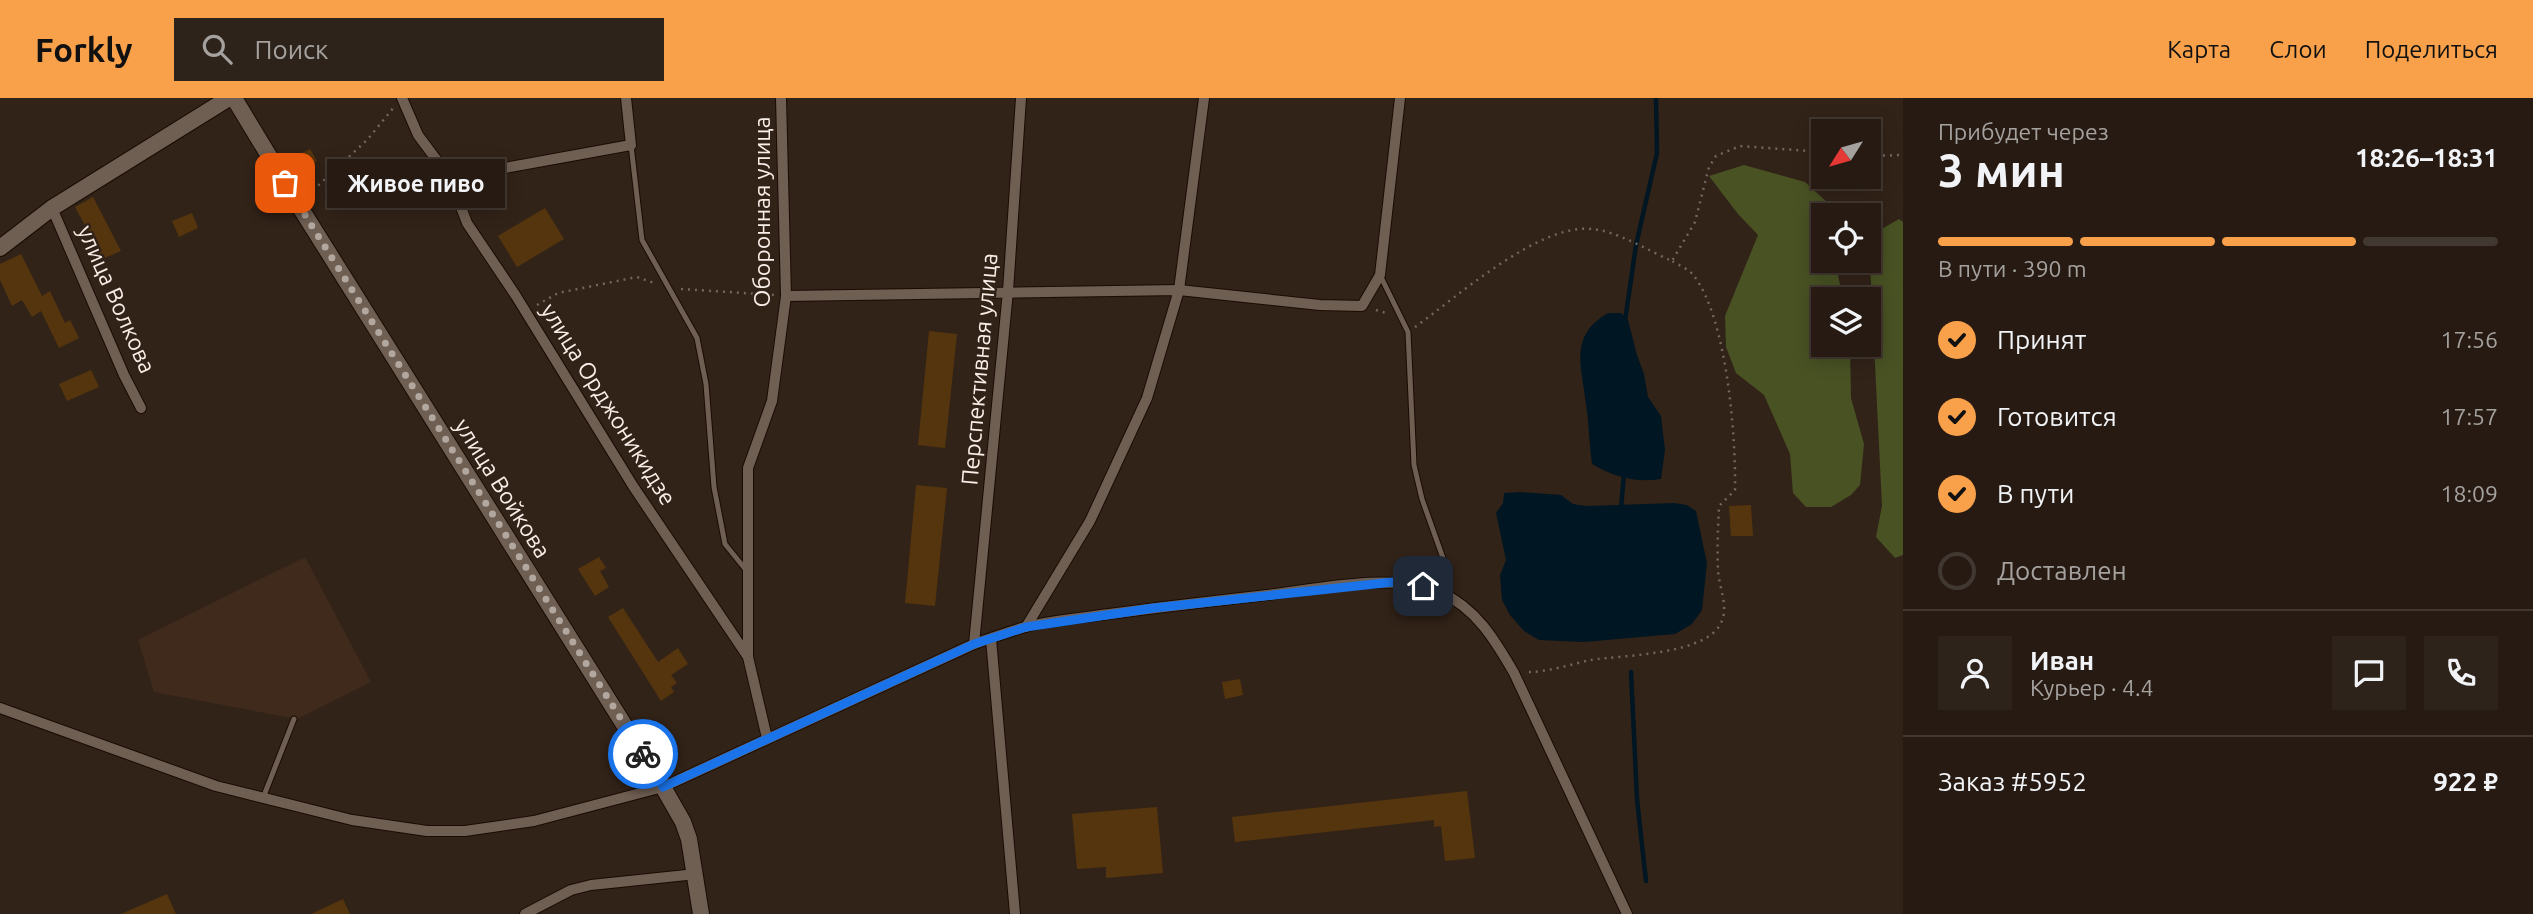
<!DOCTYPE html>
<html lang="ru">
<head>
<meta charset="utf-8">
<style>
	:root { --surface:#261a12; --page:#2e231b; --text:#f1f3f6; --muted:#a4a19f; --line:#423832; --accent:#f8a14a }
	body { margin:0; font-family:Ubuntu,sans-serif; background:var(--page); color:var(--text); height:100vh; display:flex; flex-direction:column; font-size:26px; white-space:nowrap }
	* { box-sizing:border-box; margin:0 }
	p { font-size:23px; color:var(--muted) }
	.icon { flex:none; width:38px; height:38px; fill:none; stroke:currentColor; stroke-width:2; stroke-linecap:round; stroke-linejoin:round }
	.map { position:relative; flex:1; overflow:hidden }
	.details { display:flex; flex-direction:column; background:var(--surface); width:630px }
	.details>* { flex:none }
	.needle { width:46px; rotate:233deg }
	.tools { position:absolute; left:1811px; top:21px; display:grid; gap:14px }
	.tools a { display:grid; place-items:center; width:70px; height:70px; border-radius:0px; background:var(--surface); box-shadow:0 4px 18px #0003,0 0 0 2px var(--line); font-size:35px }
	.pin { position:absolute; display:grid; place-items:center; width:60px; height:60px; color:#fff; margin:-30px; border-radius:14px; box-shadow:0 4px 10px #0006 }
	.courier { position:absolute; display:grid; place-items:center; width:70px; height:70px; margin:-35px; border:5px solid #1a73e8; border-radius:50%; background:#fff; color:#222; box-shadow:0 2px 9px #0007 }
	.bubble { position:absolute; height:49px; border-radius:0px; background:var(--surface); box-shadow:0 4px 18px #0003,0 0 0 2px var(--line); font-size:23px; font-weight:700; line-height:49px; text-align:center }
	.head em { font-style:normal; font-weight:700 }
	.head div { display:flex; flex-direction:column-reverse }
	.head { display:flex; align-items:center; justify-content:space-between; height:119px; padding:0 35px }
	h1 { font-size:46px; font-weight:700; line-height:52px }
	.bar { display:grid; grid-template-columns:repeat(4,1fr); gap:10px 7px; align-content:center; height:84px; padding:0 35px }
	.bar i { height:9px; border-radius:5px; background:var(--line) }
	.bar .active { background:var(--accent) }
	.bar p { grid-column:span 4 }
	.line { display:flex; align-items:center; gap:18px; padding:0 35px; border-top:2px solid var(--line) }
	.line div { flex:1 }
	.round { display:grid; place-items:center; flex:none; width:74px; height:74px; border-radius:0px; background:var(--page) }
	ol { padding:0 35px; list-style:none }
	li { display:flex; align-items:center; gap:21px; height:77px }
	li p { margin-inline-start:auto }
	li .icon { padding:7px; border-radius:50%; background:var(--accent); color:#111; stroke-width:4 }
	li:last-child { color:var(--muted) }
	li i { width:38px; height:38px; border:4px solid var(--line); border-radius:50% }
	header { display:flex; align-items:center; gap:42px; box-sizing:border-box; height:98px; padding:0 35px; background:var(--accent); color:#111 }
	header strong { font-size:33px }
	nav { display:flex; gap:38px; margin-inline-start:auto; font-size:24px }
	.search { width:490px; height:63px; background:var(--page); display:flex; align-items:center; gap:18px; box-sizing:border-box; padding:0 24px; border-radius:0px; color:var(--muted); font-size:26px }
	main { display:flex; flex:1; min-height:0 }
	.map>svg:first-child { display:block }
	.built { fill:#3f2a1c }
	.forest { fill:#485223 }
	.water { fill:#001622 }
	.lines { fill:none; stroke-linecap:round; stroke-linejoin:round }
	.stream { stroke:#001622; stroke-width:4.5 }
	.building { fill:#55350d }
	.lane-casing { stroke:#190c04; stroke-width:7 }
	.street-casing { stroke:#190c04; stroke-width:12 }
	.secondary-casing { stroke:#190c04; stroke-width:18 }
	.path { stroke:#73665c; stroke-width:2.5; stroke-dasharray:2 5; stroke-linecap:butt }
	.lane { stroke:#6f5e52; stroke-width:5 }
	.street { stroke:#6f5e52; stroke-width:10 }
	.secondary { stroke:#6f5e52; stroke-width:16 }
	.done { stroke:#b3a89f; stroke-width:7; stroke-dasharray:0 12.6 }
	.route { stroke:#1a73e8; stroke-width:9 }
	.labels { text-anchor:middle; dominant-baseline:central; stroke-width:5; stroke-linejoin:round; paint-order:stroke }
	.street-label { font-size:23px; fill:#f9efe8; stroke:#322318 }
</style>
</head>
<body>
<header>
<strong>Forkly</strong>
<div class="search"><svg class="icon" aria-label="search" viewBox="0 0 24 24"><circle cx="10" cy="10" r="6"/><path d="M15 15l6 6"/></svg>Поиск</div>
<nav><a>Карта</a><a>Слои</a><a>Поделиться</a></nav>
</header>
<main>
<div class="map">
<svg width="1903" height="816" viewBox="0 0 1903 816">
	<rect width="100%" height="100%" fill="#322318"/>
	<path class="built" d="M305,459L371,584L297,621L154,594L138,542Z"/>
	<g class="forest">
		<path d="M1744,67L1805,84L1828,105L1829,117H1824V163H1835L1843,201H1824V247H1850L1851,300L1864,346L1860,387L1851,397L1831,409H1806L1793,395L1790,356L1764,297L1736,275L1726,249L1725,218L1758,137L1738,116L1709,78Z"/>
		<path d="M1899,121L1903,124V457L1895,460L1876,439L1882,408L1870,165L1880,132Z"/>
	</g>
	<g class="water">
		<path d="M1608,215H1621L1628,222L1637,257L1644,276L1648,299L1661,318L1665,352L1661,381C1635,385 1615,379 1592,366C1589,346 1589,326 1586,306C1582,269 1568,238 1608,215Z"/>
		<path d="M1520,394L1561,397L1573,406L1587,408L1674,405L1687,407L1696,413L1707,465L1702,512L1692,526L1675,536L1584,544L1539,542L1524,533L1510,517L1502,502L1500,477L1506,462L1496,415L1503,405L1504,395Z"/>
	</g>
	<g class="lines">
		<g class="stream">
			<path d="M1625,223L1636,147L1657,55L1656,0"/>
			<path d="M1621,411L1624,375"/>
			<path d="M1631,574L1637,701L1646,783"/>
		</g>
	</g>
	<g class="building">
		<path d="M310,51L317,63L305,70L298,57Z"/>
		<path d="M93,99L121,153L100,162L90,141L92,140L75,109Z"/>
		<path d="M545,110L564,141L517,169L498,138Z"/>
		<path d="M192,115L198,130L179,139L172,123Z"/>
		<path d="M21,156L42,198L50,193L65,225L70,222L79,240L59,250L41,213L32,219L22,202L12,208L0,182V166Z"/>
		<path d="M929,233L957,236L945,350L918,347Z"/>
		<path d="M91,272L99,289L67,303L59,286Z"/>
		<path d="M916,387L947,390L935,508L905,505Z"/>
		<path d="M1751,407L1753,438H1731L1729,408Z"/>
		<path d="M599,459L606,470L600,473L609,489L595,498L578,471Z"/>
		<path d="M623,510L658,564L678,550L688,566L671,577L677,585L671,589L674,594L661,603L608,519Z"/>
		<path d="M1240,581L1243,597L1225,601L1222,584Z"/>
		<path d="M1467,693L1475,760L1445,763L1441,728L1434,729V722L1235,744L1232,719Z"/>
		<path d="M1157,709L1163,775L1106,780V769L1077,771L1072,716Z"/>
		<path d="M167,796L176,816H121Z"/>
		<path d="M343,801L350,816H311Z"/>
	</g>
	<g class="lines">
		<defs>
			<g id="lane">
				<path d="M631,47L642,142L697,240L706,286L714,389L725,446L746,472"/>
				<path d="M1380,177L1408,234L1414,367L1422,401L1443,460L1444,475L1441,495"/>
				<path d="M263,700L294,621"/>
			</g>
			<g id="street">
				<path d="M402,0L418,37L450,80L467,125L516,198L633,388L748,559L767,640"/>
				<path d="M450,80L631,47L626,0"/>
				<path d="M52,110L124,277L141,310"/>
				<path d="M786,198L1179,192L1320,207L1362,208L1380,177L1400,0"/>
				<path d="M1026,529L1090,423L1147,300L1179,192L1204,0"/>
				<path d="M991,541L1015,816"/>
				<path d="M974,546L1008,193L1021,0"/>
				<path d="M748,559V370L772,303L786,198L781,0"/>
				<path d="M0,610L216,688L352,722L427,733H465L534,723L663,689L974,546C991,540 1008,534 1025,529C1052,522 1081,520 1109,516C1161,509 1214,503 1267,497C1316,491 1395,474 1440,494C1476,510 1495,542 1514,575L1627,816"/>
				<path d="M525,816L571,792L591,787L696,776"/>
			</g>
			<g id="secondary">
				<path d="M234,0L298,106L663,689L683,724L689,741L701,816"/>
				<path d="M0,150L52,110L229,0"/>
			</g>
		</defs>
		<use href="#lane" class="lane-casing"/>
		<use href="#street" class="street-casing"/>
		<use href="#secondary" class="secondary-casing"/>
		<g class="path">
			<path d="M1869,58L1903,57"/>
			<path d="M308,97L368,41L394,9"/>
			<path d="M681,191L775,197"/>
			<path d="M537,207L558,195L637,179L654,185"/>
			<path d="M1376,212L1389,216"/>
			<path d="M1415,229C1457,199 1539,125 1592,131C1617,133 1649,153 1672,163L1695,124L1709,69L1716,58L1740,48L1824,54"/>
			<path d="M1529,574C1547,574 1572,566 1591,562C1623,557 1706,557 1721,525C1729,508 1719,490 1718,472C1717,451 1718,430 1719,408L1735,392C1736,338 1727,221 1694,178C1690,172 1679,167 1672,163"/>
		</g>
		<use href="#lane" class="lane"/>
		<use href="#street" class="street"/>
		<use href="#secondary" class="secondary"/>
	</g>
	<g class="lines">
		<path class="done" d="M285,85L643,656"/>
		<path class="route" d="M643,656L663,689L974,546L1026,529L1154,510L1393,484L1423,488"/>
	</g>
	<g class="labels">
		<g class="street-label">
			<text transform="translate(761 114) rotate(-90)">Оборонная улица</text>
			<text transform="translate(117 201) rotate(66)">улица Волкова</text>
			<text transform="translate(979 271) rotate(-85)">Перспективная улица</text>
			<text transform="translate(609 306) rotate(58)">улица Орджоникидзе</text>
			<text transform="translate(503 390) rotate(58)">улица Войкова</text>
		</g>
	</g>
</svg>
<div class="tools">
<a><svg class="needle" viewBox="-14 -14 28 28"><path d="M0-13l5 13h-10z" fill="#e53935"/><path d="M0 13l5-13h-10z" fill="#a4a19f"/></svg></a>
<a><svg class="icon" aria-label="locate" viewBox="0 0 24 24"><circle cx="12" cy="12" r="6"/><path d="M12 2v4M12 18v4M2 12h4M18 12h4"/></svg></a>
<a><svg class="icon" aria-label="layers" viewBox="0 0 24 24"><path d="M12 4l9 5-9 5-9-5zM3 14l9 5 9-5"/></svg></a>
</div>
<div class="pin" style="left:285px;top:85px;background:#ea580c"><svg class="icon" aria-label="bag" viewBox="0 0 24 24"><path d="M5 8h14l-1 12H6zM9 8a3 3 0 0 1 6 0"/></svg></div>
<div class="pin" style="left:1423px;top:488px;background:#1f2937"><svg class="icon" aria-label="home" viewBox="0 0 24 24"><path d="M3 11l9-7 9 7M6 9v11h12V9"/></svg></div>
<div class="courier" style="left:643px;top:656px"><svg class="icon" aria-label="bike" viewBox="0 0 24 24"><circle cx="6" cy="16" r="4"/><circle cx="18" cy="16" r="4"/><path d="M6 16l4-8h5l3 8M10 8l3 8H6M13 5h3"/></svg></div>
<div class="bubble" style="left:327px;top:61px;width:178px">Живое пиво</div>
</div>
<section class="details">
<div class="head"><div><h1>3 мин</h1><p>Прибудет через</p></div><em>18:26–18:31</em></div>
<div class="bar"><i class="active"></i><i class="active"></i><i class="active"></i><i></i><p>В пути · 390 m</p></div>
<ol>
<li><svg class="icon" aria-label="check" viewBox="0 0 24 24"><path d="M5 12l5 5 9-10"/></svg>Принят<p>17:56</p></li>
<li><svg class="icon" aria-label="check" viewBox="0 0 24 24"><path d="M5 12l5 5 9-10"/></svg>Готовится<p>17:57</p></li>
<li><svg class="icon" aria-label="check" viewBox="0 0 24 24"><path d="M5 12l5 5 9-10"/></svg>В пути<p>18:09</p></li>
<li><i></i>Доставлен</li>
</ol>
<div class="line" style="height:126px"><a class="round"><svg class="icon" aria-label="person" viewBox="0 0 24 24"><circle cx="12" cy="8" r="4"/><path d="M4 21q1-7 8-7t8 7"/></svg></a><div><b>Иван</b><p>Курьер · 4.4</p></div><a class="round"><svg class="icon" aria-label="chat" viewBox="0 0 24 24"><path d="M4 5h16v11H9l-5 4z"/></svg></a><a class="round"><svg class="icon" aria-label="phone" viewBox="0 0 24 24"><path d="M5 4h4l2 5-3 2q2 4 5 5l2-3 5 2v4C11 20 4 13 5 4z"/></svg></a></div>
<div class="line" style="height:91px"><div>Заказ #5952</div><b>922 ₽</b></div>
</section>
</main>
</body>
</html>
